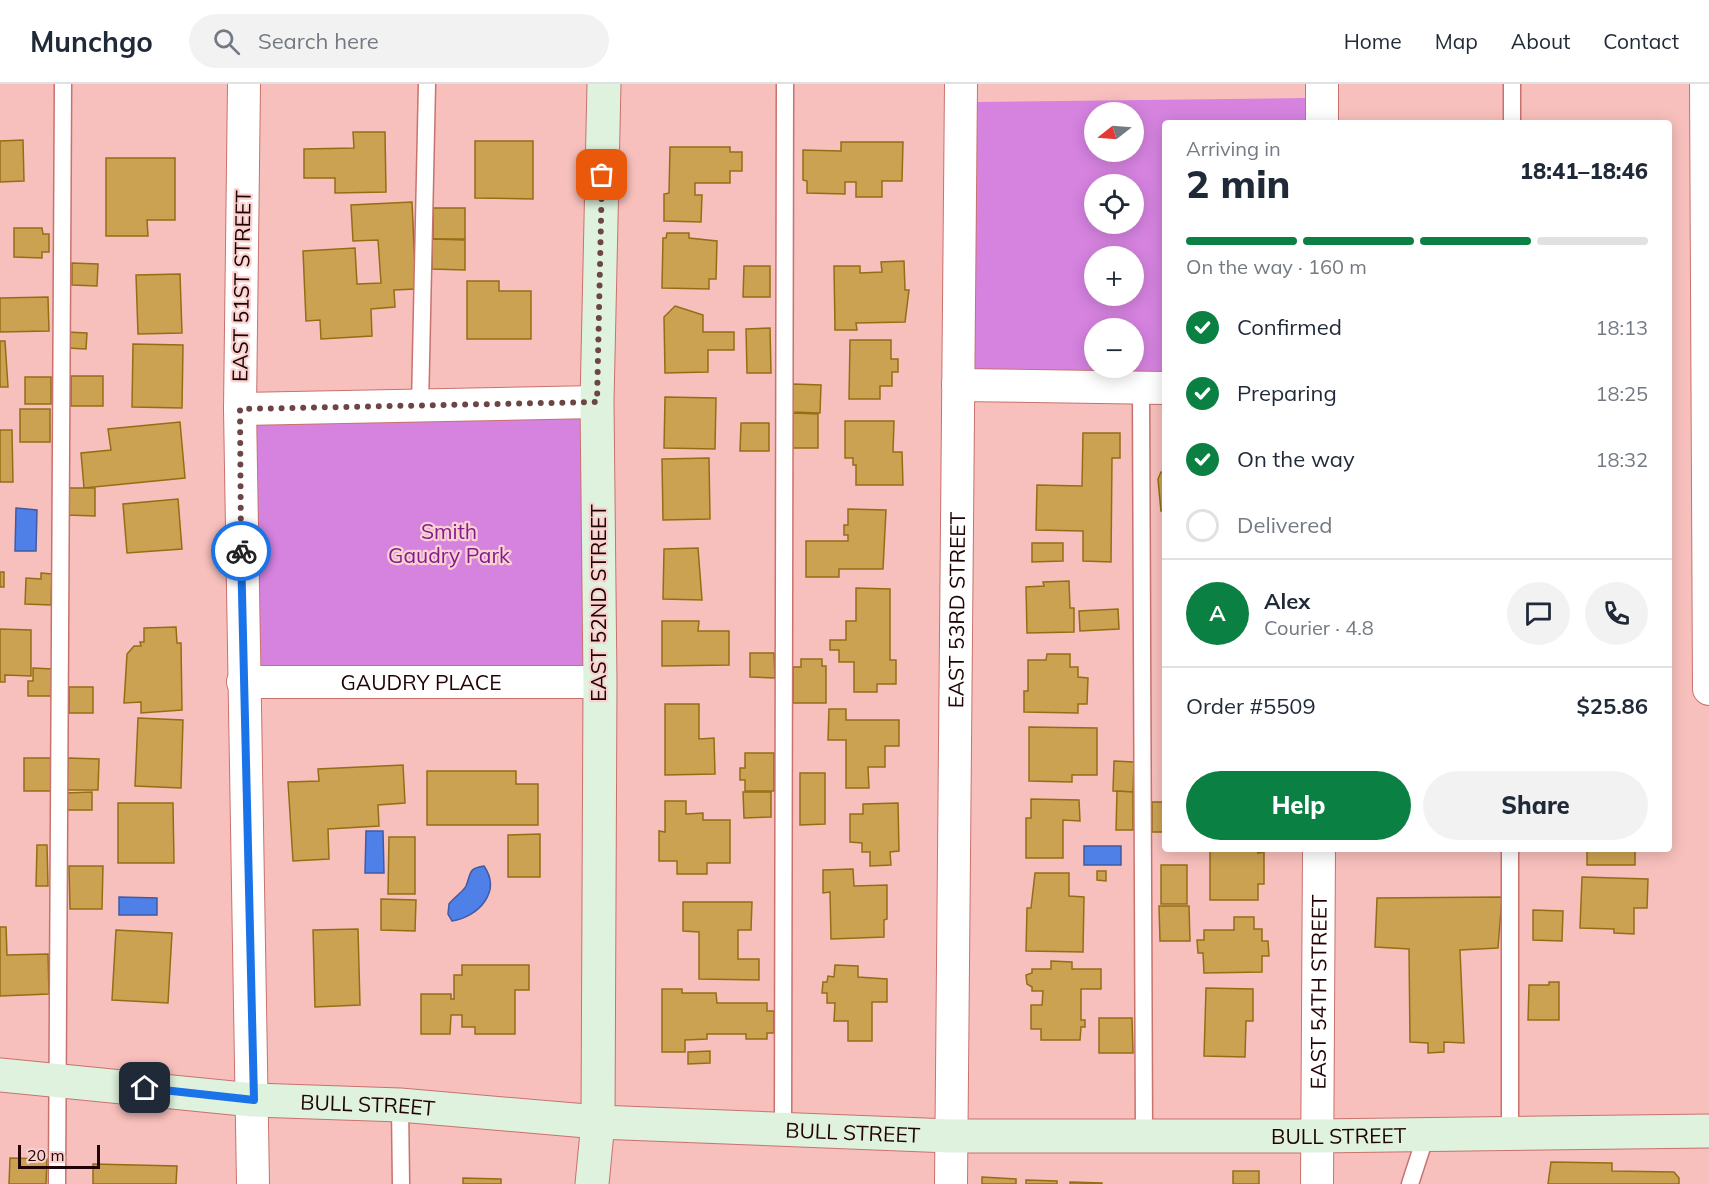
<!DOCTYPE html>
<html lang="en">
<head>
<meta charset="utf-8">
<style>
	:root { --surface:#fff; --page:#f2f2f3; --text:#1f2937; --muted:#747a83; --line:#e0e1e3; --accent:#0b8043 }
	body { margin:0; font-family:Mulish,sans-serif; background:var(--page); color:var(--text); height:100vh; display:flex; flex-direction:column; font-size:22px; white-space:nowrap }
	* { box-sizing:border-box; margin:0 }
	p { font-size:20px; color:var(--muted) }
	.icon { flex:none; width:33px; height:33px; fill:none; stroke:currentColor; stroke-width:2; stroke-linecap:round; stroke-linejoin:round }
	.map { position:relative; flex:1; overflow:hidden }
	.sheet { position:absolute; left:1162px; top:36px; width:510px; height:732px; display:flex; flex-direction:column; background:var(--surface); border-radius:6px; box-shadow:0 3px 15px #0003 }
	.sheet>* { flex:none }
	.needle { width:39px; rotate:253deg }
	.buttons { position:absolute; left:1084px; top:18px; display:grid; gap:12px }
	.buttons a { display:grid; place-items:center; width:60px; height:60px; border-radius:50%; background:var(--surface); box-shadow:0 3px 15px #0003; font-size:30px }
	.scale { position:absolute; left:18px; bottom:15px; width:82px; box-sizing:border-box; padding-left:6px; border:3px solid #220304; border-top:0; font-size:16px; line-height:21px; white-space:nowrap; color:#220304; -webkit-text-stroke:4px #f9d2d0; paint-order:stroke }
	.pin { position:absolute; display:grid; place-items:center; width:51px; height:51px; color:#fff; margin:-26px; border-radius:12px; box-shadow:0 3px 9px #0006 }
	.courier { position:absolute; display:grid; place-items:center; width:60px; height:60px; margin:-30px; border:4px solid #1a73e8; border-radius:50%; background:#fff; color:#222; box-shadow:0 2px 8px #0007 }
	.overview em { font-style:normal; font-weight:800 }
	.overview div { display:flex; flex-direction:column-reverse }
	.overview { display:flex; align-items:center; justify-content:space-between; height:102px; padding:0 24px }
	h1 { font-size:39px; font-weight:800; line-height:45px }
	.bar { display:grid; grid-template-columns:repeat(4,1fr); gap:9px 6px; align-content:center; height:72px; padding:0 24px }
	.bar i { height:8px; border-radius:4px; background:var(--line) }
	.bar .on { background:var(--accent) }
	.bar p { grid-column:span 4 }
	.line { display:flex; align-items:center; gap:15px; padding:0 24px; border-top:2px solid var(--line) }
	.line div { flex:1 }
	.round { display:grid; place-items:center; flex:none; width:63px; height:63px; border-radius:32px; background:var(--page) }
	ol { padding:0 24px; list-style:none }
	li { display:flex; align-items:center; gap:18px; height:66px }
	li p { margin-inline-start:auto }
	li .icon { padding:6px; border-radius:50%; background:var(--accent); color:#fff; stroke-width:4 }
	li:last-child { color:var(--muted) }
	li i { width:33px; height:33px; border:3px solid var(--line); border-radius:50% }
	.button { display:flex; gap:12px; margin-top:auto; padding:12px 24px }
	.button a { flex:1; height:69px; border-radius:36px; background:var(--accent); color:#fff; font-size:24px; font-weight:800; line-height:69px; text-align:center }
	.button a+a { background:var(--page); color:var(--text) }
	header { display:flex; align-items:center; gap:36px; box-sizing:border-box; height:84px; padding:0 30px; background:var(--surface); border-bottom:2px solid var(--line) }
	header strong { font-size:28px }
	nav { display:flex; gap:33px; margin-inline-start:auto; font-size:21px }
	.search { width:420px; height:54px; background:var(--page); display:flex; align-items:center; gap:15px; box-sizing:border-box; padding:0 21px; border-radius:33px; color:var(--muted); font-size:22px }
	.map>svg:first-child { display:block }
	.green { fill:#d683e0; fill-rule:evenodd }
	.water { fill:#4e80e7; stroke:#415aa3; stroke-width:1.5 }
	.building { fill:#cba252; stroke:#946e14; stroke-width:1.5 }
	.lines { fill:none; stroke-linecap:round; stroke-linejoin:round }
	.lane-casing { stroke:#c8726e; stroke-width:19 }
	.street-casing { stroke:#c8726e; stroke-width:34 }
	.secondary-casing { stroke:#c8726e; stroke-width:35 }
	.lane { stroke:#fff; stroke-width:16 }
	.street { stroke:#fff; stroke-width:32 }
	.secondary { stroke:#dff2dd; stroke-width:33 }
	.done { stroke:#6d4544; stroke-width:6; stroke-dasharray:0 10.8 }
	.route { stroke:#1a73e8; stroke-width:8 }
	.labels { text-anchor:middle; dominant-baseline:central; stroke-width:4.5; stroke-linejoin:round; paint-order:stroke }
	.street-label { font-size:21px; fill:#220304; stroke:#f9d2d0 }
	.park-label { font-size:21px; fill:#851992; stroke:#f9d2d0 }
</style>
</head>
<body>
<header>
<strong>Munchgo</strong>
<div class="search"><svg class="icon" aria-label="search" viewBox="0 0 24 24"><circle cx="10" cy="10" r="6"/><path d="M15 15l6 6"/></svg>Search here</div>
<nav><a>Home</a><a>Map</a><a>About</a><a>Contact</a></nav>
</header>
<div class="map">
<svg width="1709" height="1100" viewBox="0 0 1709 1100">
	<rect width="100%" height="100%" fill="#f8c0bc"/>
	<g class="green">
		<path d="M1306,14V39H1166L1165,294L969,291L973,18ZM1095,28H1134V68H1095ZM1095,100H1134V140H1095ZM1095,172H1134V212H1095ZM1095,244H1134V284H1095Z"/>
		<path d="M597,318L600,598H243L240,325Z"/>
	</g>
	<g class="water">
		<path d="M16,424L37,426L36,467H15Z"/>
		<path d="M366,747H383L384,789H365Z"/>
		<rect x="1084" y="762" width="37" height="19"/>
		<path d="M484,782C502,808 478,833 452,837L448,830L449,820C453,814 463,808 466,802C471,790 468,784 484,782Z"/>
		<path d="M119,813L157,814V831H119Z"/>
	</g>
	<g class="building">
		<path d="M353,48H385L386,108L335,109V94H304V65L354,64Z"/>
		<path d="M23,56L24,97L0,98V57Z"/>
		<path d="M475,57H533V115L475,114Z"/>
		<path d="M841,58H903L902,97H882V113H856V98H845V110L807,109V97L803,96V66L841,67Z"/>
		<path d="M670,63H730V68H742V87H730V99H695V111H702L701,138L664,137V110L669,109Z"/>
		<path d="M106,74H175V136H147L148,152H106Z"/>
		<path d="M412,118L416,205L394,206L395,223L371,225L372,252L321,255L320,236L306,237L303,167L355,164L357,200L381,199L378,156L353,157L351,121Z"/>
		<rect x="433" y="124" width="32" height="31"/>
		<path d="M14,144H42L43,150H49V168H42V174L14,173Z"/>
		<path d="M667,149H689V154L717,157L716,195H709V205L662,204L663,154H666Z"/>
		<path d="M432,155L465,156V186L432,185Z"/>
		<path d="M904,177L905,206H909L905,238L856,239L857,246H835L834,182H860V189L882,188L881,178Z"/>
		<path d="M72,179L98,180L97,202L72,201Z"/>
		<path d="M744,182H770V213H743Z"/>
		<path d="M180,190L182,249L138,250L136,191Z"/>
		<path d="M467,197H499V207H531V255H467Z"/>
		<path d="M48,213L49,247L0,248V214Z"/>
		<path d="M675,222L703,231V248H734V266H708V288L665,289L664,233Z"/>
		<path d="M770,244L771,289H747L746,245Z"/>
		<path d="M67,248L87,249L86,265L67,264Z"/>
		<path d="M850,256H891V275H898V288H892V302H880V315H849Z"/>
		<path d="M0,257H5L8,303H0Z"/>
		<path d="M133,260L183,261L182,324L132,323Z"/>
		<rect x="71" y="292" width="32" height="30"/>
		<rect x="25" y="293" width="26" height="27"/>
		<path d="M793,300L821,301L820,329L792,328Z"/>
		<path d="M665,313L716,314L715,365L664,364Z"/>
		<rect x="20" y="325" width="30" height="33"/>
		<path d="M793,329L818,330V364H793Z"/>
		<path d="M845,337H894L893,368H902L903,401H856V381H853V374H845Z"/>
		<path d="M180,338L185,394L84,404L81,369L111,366L108,345Z"/>
		<path d="M741,339H769V367H740Z"/>
		<path d="M0,346H12L13,398H0Z"/>
		<path d="M1083,349H1120V374H1112L1111,478L1083,477V447L1036,446L1037,401L1082,402Z"/>
		<path d="M709,374L710,435L663,436L662,375Z"/>
		<path d="M1161,388L1166,389V425L1161,427L1158,395Z"/>
		<path d="M68,404H95V432L67,431Z"/>
		<path d="M178,415L182,465L127,469L123,420Z"/>
		<path d="M848,425L886,426L883,485H839V493H806V457H848V451H844V441H848Z"/>
		<path d="M1032,459H1063V477L1032,478Z"/>
		<path d="M698,464L702,516L663,515L664,465Z"/>
		<rect x="0" y="488" width="4" height="15"/>
		<path d="M41,489L52,490L51,521L25,520L26,494L41,495Z"/>
		<path d="M1069,497L1070,524H1074V548L1027,549L1026,503L1044,502L1043,498Z"/>
		<path d="M856,504L890,505V576H896V600H877V608H854V578H839V566H830V556H846V537H856Z"/>
		<path d="M1118,525L1119,545L1080,547L1079,527Z"/>
		<path d="M662,537H699L698,547H729V581L662,582Z"/>
		<path d="M176,543L177,559H181L182,626L141,629V618L124,619L127,570L134,562H141L140,558H144V544Z"/>
		<path d="M0,545L31,546V592L5,591V598H0Z"/>
		<path d="M750,569H774L775,594L750,593Z"/>
		<path d="M1047,570H1070V583H1078V593L1088,594L1087,620H1078V629L1024,628V607H1028V576H1046Z"/>
		<path d="M801,575H822V582H826V619H793V583H801Z"/>
		<path d="M33,584L52,585V612H28V597H33Z"/>
		<rect x="69" y="603" width="24" height="26"/>
		<path d="M665,620H699V655L714,654L715,690L665,691Z"/>
		<path d="M829,625H846V636H899V662H885V683H868L869,704H846V656H828Z"/>
		<path d="M138,634L183,636L181,704L135,702Z"/>
		<path d="M1029,643L1097,644V691H1072V698L1029,697Z"/>
		<path d="M745,669H774V707H745V696H740V684H745Z"/>
		<rect x="24" y="674" width="29" height="33"/>
		<path d="M68,674L99,675L98,706H67Z"/>
		<path d="M1114,677L1134,678L1133,708L1113,707Z"/>
		<path d="M403,681L405,719L378,721L379,742L328,745L329,775L293,777L288,698L319,697L318,685Z"/>
		<path d="M427,687H516V700H538V741H427Z"/>
		<path d="M800,689H825V740L800,741Z"/>
		<path d="M1117,707L1133,708V746H1116Z"/>
		<path d="M92,708V726H66V709Z"/>
		<path d="M743,708H771V733L744,734Z"/>
		<path d="M1031,715L1079,716L1080,737L1063,736V774H1026V734H1031Z"/>
		<path d="M665,717H686V730L703,729V736H730V779H707V790H677V777H659V747L665,748Z"/>
		<rect x="1152" y="718" width="14" height="30"/>
		<path d="M118,719H173L174,779H118Z"/>
		<path d="M898,719L899,767L890,768L891,781L870,782V768H862V759L850,758V730H863V720Z"/>
		<path d="M540,750V793H508V751Z"/>
		<path d="M389,753H415V810H388Z"/>
		<path d="M37,761H47L48,802H36Z"/>
		<path d="M1210,765H1258V769L1264,768V800H1258V816H1210Z"/>
		<path d="M1587,765H1646H1635V781H1587Z"/>
		<rect x="1161" y="781" width="26" height="39"/>
		<path d="M69,782H103L102,825H70Z"/>
		<path d="M853,785L854,802L887,801V835L884,836V853L831,855L830,808L823,809V786Z"/>
		<path d="M1097,787H1106V797L1097,796Z"/>
		<path d="M1035,789H1069V812L1084,813L1083,868L1026,867L1027,824H1031Z"/>
		<path d="M1582,793L1648,795L1647,824H1634V850L1614,849V845L1580,844Z"/>
		<path d="M1502,813L1498,864L1460,866L1464,959L1444,958V968L1428,969V959L1410,958L1409,865L1375,863L1377,814Z"/>
		<path d="M381,815L416,816L415,847L381,846Z"/>
		<path d="M683,818H752L751,846H738V875H759V896L699,895V848L683,847Z"/>
		<path d="M1159,822H1189L1190,857H1160Z"/>
		<path d="M1533,826L1563,827L1562,857L1533,856Z"/>
		<path d="M1234,833H1254V845H1262V857H1268L1269,872H1262V888L1204,889L1203,869H1198L1197,856H1204V846H1234Z"/>
		<path d="M0,843H6L7,871L48,870L49,910L0,912Z"/>
		<path d="M358,845L360,921L315,923L313,846Z"/>
		<path d="M116,846L172,849L168,919L112,916Z"/>
		<path d="M1051,877L1072,878V885H1101V905H1081V936H1085V943H1081L1080,956H1041V945H1031V921H1042L1043,907H1032V903L1027,900L1026,891L1032,889V885H1051Z"/>
		<path d="M462,881H529V906H515V950H475V943H462V931H451L450,950H421V910H451V915H454V891H462Z"/>
		<path d="M835,881L858,882V893L887,895V918H872V957H848V937H834L835,919H827V909H822L823,898H827L828,892L834,893Z"/>
		<path d="M1549,898H1559V936H1528L1529,901H1549Z"/>
		<path d="M1206,904L1253,905V937H1246L1245,973L1204,972Z"/>
		<path d="M662,905H682V909H716L717,919H767V927H774V949H767V955H746V950H707V955L685,956V968H662Z"/>
		<path d="M1099,934H1132L1133,969H1099Z"/>
		<path d="M710,967V979L688,980V968Z"/>
		<path d="M10,1074L47,1075L46,1100H9Z"/>
		<path d="M1551,1078L1612,1079V1087L1674,1088L1679,1094V1100H1548Z"/>
		<path d="M93,1080L177,1082L176,1100H93Z"/>
		<rect x="1233" y="1087" width="26" height="13"/>
		<path d="M982,1093L1016,1095V1100H982Z"/>
		<path d="M463,1094L501,1095V1100H463Z"/>
		<path d="M1026,1096L1057,1097V1100H1026Z"/>
		<path d="M1070,1098L1102,1099V1100H1070Z"/>
	</g>
	<g class="lines">
		<defs>
			<g id="lane">
				<path d="M1512,39V0"/>
				<path d="M1141,304L1144,1052"/>
				<path d="M420,322L427,0"/>
				<path d="M400,1021L401,1100"/>
				<path d="M783,1045L785,0"/>
				<path d="M1510,1050V765"/>
				<path d="M57,1100L63,0"/>
				<path d="M1410,1100L1426,1051"/>
			</g>
			<g id="street">
				<path d="M244,0L240,325L253,1100"/>
				<path d="M1706,0L1709,605"/>
				<path d="M1322,39V0"/>
				<path d="M958,301L1166,304"/>
				<path d="M240,325L597,318"/>
				<path id="s1" d="M243,598H600"/>
				<path id="s2" d="M951,1100L961,0"/>
				<path id="s3" d="M1317,1100L1319,765"/>
			</g>
			<g id="secondary">
				<path id="s4" d="M0,991L253,1016L400,1021L598,1038L950,1052H1318L1709,1047"/>
				<path d="M592,1100L598,1038L600,598L597,318L604,0"/>
			</g>
		</defs>
		<use href="#lane" class="lane-casing"/>
		<use href="#street" class="street-casing"/>
		<use href="#secondary" class="secondary-casing"/>
		<use href="#lane" class="lane"/>
		<use href="#street" class="street"/>
		<use href="#secondary" class="secondary"/>
	</g>
	<g class="lines">
		<path class="done" d="M241,467L240,325L597,318L602,91"/>
		<path class="route" d="M145,1004L254,1016L241,467"/>
	</g>
	<g class="labels">
		<g class="street-label">
			<text transform="translate(241 202) rotate(-89)">EAST 51ST STREET</text>
			<text transform="translate(598 519) rotate(-90)">EAST 52ND STREET</text>
			<text stroke="none"><textPath href="#s2" startOffset="574">EAST 53RD STREET</textPath></text>
			<text stroke="none"><textPath href="#s1" startOffset="178">GAUDRY PLACE</textPath></text>
			<text stroke="none"><textPath href="#s3" startOffset="192">EAST 54TH STREET</textPath></text>
			<text stroke="none"><textPath href="#s4" startOffset="369">BULL STREET</textPath></text>
			<text stroke="none"><textPath href="#s4" startOffset="855">BULL STREET</textPath></text>
			<text stroke="none"><textPath href="#s4" startOffset="1341">BULL STREET</textPath></text>
		</g>
		<g class="park-label">
			<text x="449" y="447">Smith<tspan x="449" dy="24">Gaudry Park</tspan></text>
		</g>
	</g>
</svg>
<div class="buttons">
<a><svg class="needle" viewBox="-14 -14 28 28"><path d="M0-13l5 13h-10z" fill="#e53935"/><path d="M0 13l5-13h-10z" fill="#747a83"/></svg></a>
<a><svg class="icon" aria-label="locate" viewBox="0 0 24 24"><circle cx="12" cy="12" r="6"/><path d="M12 2v4M12 18v4M2 12h4M18 12h4"/></svg></a>
<a>+</a>
<a>−</a>
</div>
<div class="scale">20 m</div>
<div class="pin" style="left:602px;top:91px;background:#ea580c"><svg class="icon" aria-label="bag" viewBox="0 0 24 24"><path d="M5 8h14l-1 12H6zM9 8a3 3 0 0 1 6 0"/></svg></div>
<div class="pin" style="left:145px;top:1004px;background:#1f2937"><svg class="icon" aria-label="home" viewBox="0 0 24 24"><path d="M3 11l9-7 9 7M6 9v11h12V9"/></svg></div>
<div class="courier" style="left:241px;top:467px"><svg class="icon" aria-label="bike" viewBox="0 0 24 24"><circle cx="6" cy="16" r="4"/><circle cx="18" cy="16" r="4"/><path d="M6 16l4-8h5l3 8M10 8l3 8H6M13 5h3"/></svg></div>
<section class="sheet">
<div class="overview"><div><h1>2 min</h1><p>Arriving in</p></div><em>18:41–18:46</em></div>
<div class="bar"><i class="on"></i><i class="on"></i><i class="on"></i><i></i><p>On the way · 160 m</p></div>
<ol>
<li><svg class="icon" aria-label="check" viewBox="0 0 24 24"><path d="M5 12l5 5 9-10"/></svg>Confirmed<p>18:13</p></li>
<li><svg class="icon" aria-label="check" viewBox="0 0 24 24"><path d="M5 12l5 5 9-10"/></svg>Preparing<p>18:25</p></li>
<li><svg class="icon" aria-label="check" viewBox="0 0 24 24"><path d="M5 12l5 5 9-10"/></svg>On the way<p>18:32</p></li>
<li><i></i>Delivered</li>
</ol>
<div class="line" style="height:108px"><b class="round" style="background:var(--accent);color:#fff">A</b><div><b>Alex</b><p>Courier · 4.8</p></div><a class="round"><svg class="icon" aria-label="chat" viewBox="0 0 24 24"><path d="M4 5h16v11H9l-5 4z"/></svg></a><a class="round"><svg class="icon" aria-label="phone" viewBox="0 0 24 24"><path d="M5 4h4l2 5-3 2q2 4 5 5l2-3 5 2v4C11 20 4 13 5 4z"/></svg></a></div>
<div class="line" style="height:78px"><div>Order #5509</div><b>$25.86</b></div>
<div class="button"><a>Help</a><a>Share</a></div>
</section>
</div>
</body>
</html>
